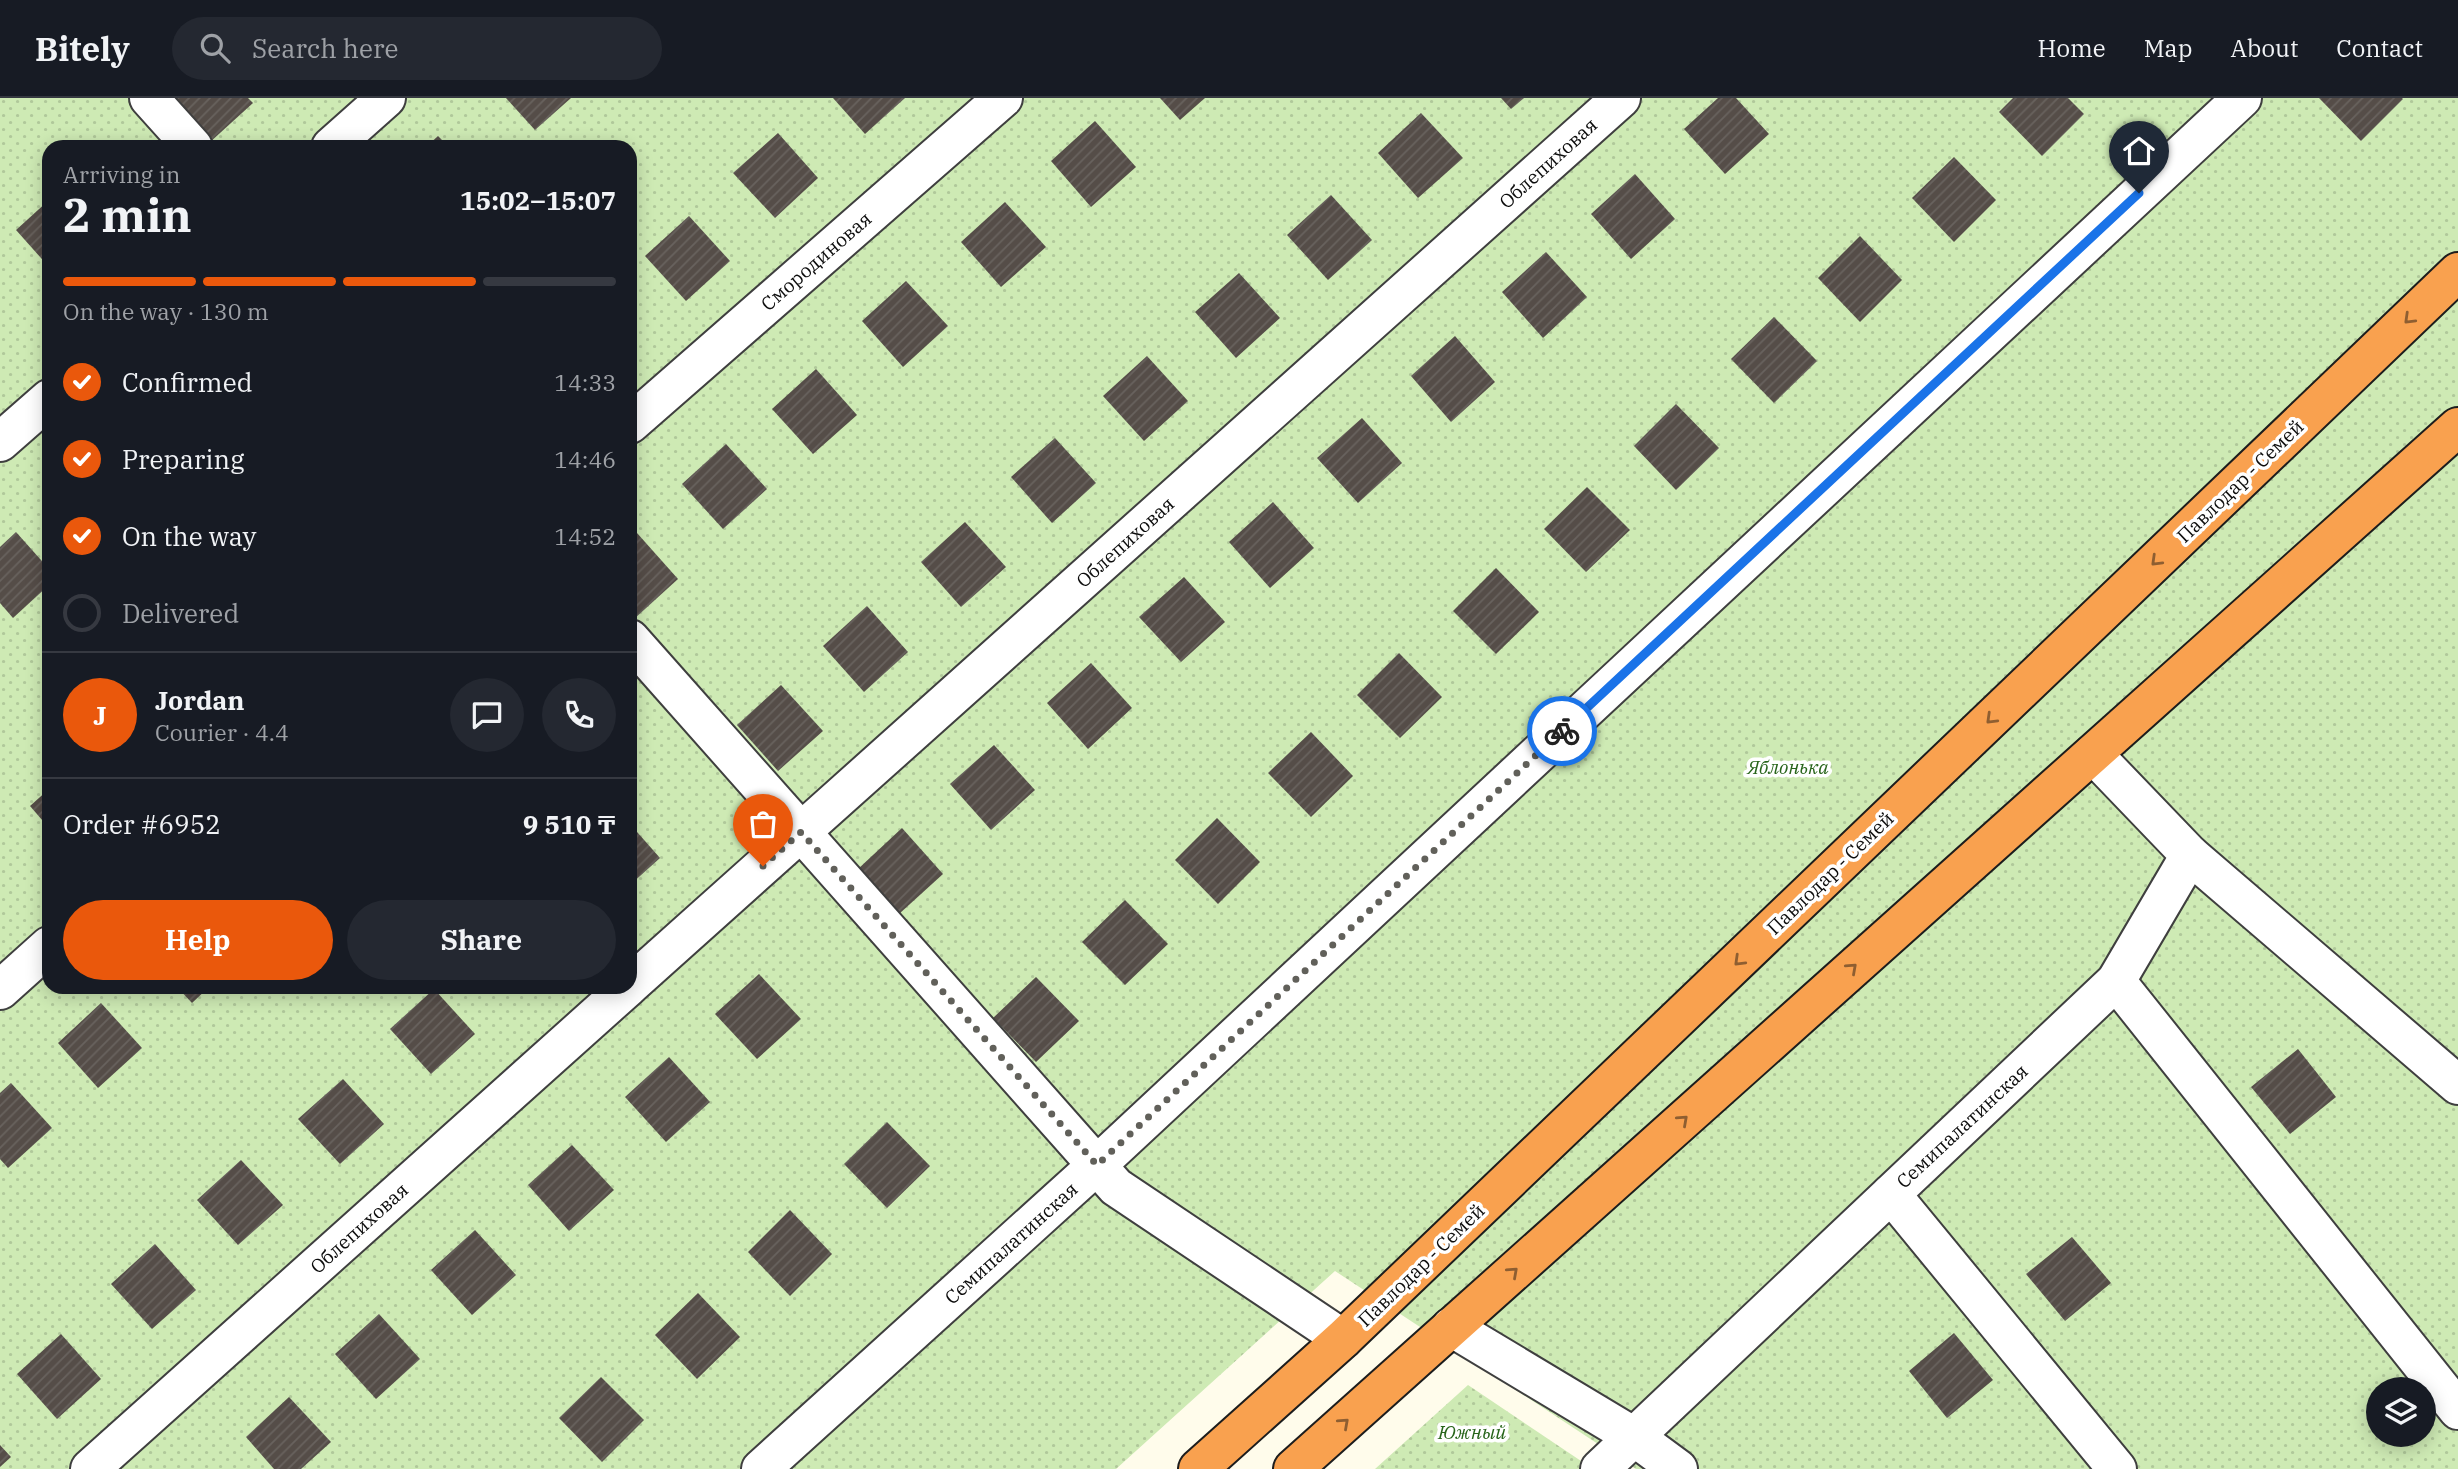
<!DOCTYPE html>
<html lang="en">
<head>
<meta charset="utf-8">
<style>
	:root { --surface:#171b24; --page:#242831; --text:#f1f3f6; --muted:#9ea1a6; --line:#363941; --accent:#ea580c }
	body { margin:0; font-family:"IBM Plex Serif",serif; background:var(--page); color:var(--text); height:100vh; display:flex; flex-direction:column; font-size:26px; white-space:nowrap }
	* { box-sizing:border-box; margin:0 }
	p { font-size:23px; color:var(--muted) }
	.icon { flex:none; width:38px; height:38px; fill:none; stroke:currentColor; stroke-width:2; stroke-linecap:round; stroke-linejoin:round }
	.map { position:relative; flex:1; overflow:hidden }
	.side { position:absolute; left:42px; top:42px; width:595px; height:854px; display:flex; flex-direction:column; background:var(--surface); border-radius:21px; box-shadow:0 4px 18px #0003 }
	.side>* { flex:none }
	.controls { position:absolute; left:2366px; top:1279px; display:grid; gap:14px }
	.controls a { display:grid; place-items:center; width:70px; height:70px; border-radius:50%; background:var(--surface); box-shadow:0 4px 18px #0003; font-size:35px }
	.pin { position:absolute; display:grid; place-items:center; width:60px; height:60px; color:#fff; margin:-72px -30px; border-radius:50% 50% 50% 0; rotate:-45deg; box-shadow:0 0 7px #0007 }
	.pin .icon { rotate:45deg }
	.courier { position:absolute; display:grid; place-items:center; width:70px; height:70px; margin:-35px; border:5px solid #1a73e8; border-radius:50%; background:#fff; color:#222; box-shadow:0 2px 9px #0007 }
	.overview em { font-style:normal; font-weight:800 }
	.overview div { display:flex; flex-direction:column-reverse }
	.overview { display:flex; align-items:center; justify-content:space-between; height:119px; padding:0 21px }
	h1 { font-size:46px; font-weight:800; line-height:52px }
	.bar { display:grid; grid-template-columns:repeat(4,1fr); gap:10px 7px; align-content:center; height:84px; padding:0 21px }
	.bar i { height:9px; border-radius:5px; background:var(--line) }
	.bar .on { background:var(--accent) }
	.bar p { grid-column:span 4 }
	.line { display:flex; align-items:center; gap:18px; padding:0 21px; border-top:2px solid var(--line) }
	.line div { flex:1 }
	.round { display:grid; place-items:center; flex:none; width:74px; height:74px; border-radius:37px; background:var(--page) }
	ol { padding:0 21px; list-style:none }
	li { display:flex; align-items:center; gap:21px; height:77px }
	li p { margin-inline-start:auto }
	li .icon { padding:7px; border-radius:50%; background:var(--accent); color:#fff; stroke-width:4 }
	li:last-child { color:var(--muted) }
	li i { width:38px; height:38px; border:4px solid var(--line); border-radius:50% }
	.primary-button { display:flex; gap:14px; margin-top:auto; padding:14px 21px }
	.primary-button a { flex:1; height:80px; border-radius:42px; background:var(--accent); color:#fff; font-size:28px; font-weight:800; line-height:80px; text-align:center }
	.primary-button a+a { background:var(--page); color:var(--text) }
	header { display:flex; align-items:center; gap:42px; box-sizing:border-box; height:98px; padding:0 35px; background:var(--surface); border-bottom:2px solid var(--line) }
	header strong { font-size:33px }
	nav { display:flex; gap:38px; margin-inline-start:auto; font-size:24px }
	.search { width:490px; height:63px; background:var(--page); display:flex; align-items:center; gap:18px; box-sizing:border-box; padding:0 24px; border-radius:38px; color:var(--muted); font-size:26px }
	.map>svg:first-child { display:block }
	.garden { fill:url(#garden-dots); fill-rule:evenodd }
	.building { fill:url(#building-hatch) }
	.lines { fill:none; stroke-linecap:round; stroke-linejoin:round }
	.street-casing { stroke:#3f3f3f; stroke-width:42 }
	.highway-casing { stroke:#1d1d1d; stroke-width:42 }
	.street { stroke:#fff; stroke-width:38 }
	.highway { stroke:#f9a14f; stroke-width:38 }
	.oneway { stroke:#8e5e31 }
	.done { stroke:#61605a; stroke-width:7; stroke-dasharray:0 12.6 }
	.route { stroke:#1a73e8; stroke-width:9 }
	.labels { text-anchor:middle; dominant-baseline:central; stroke-width:7; stroke-linejoin:round; paint-order:stroke }
	.street-label { font-size:19px; fill:#0c0c0c; stroke:#fff }
	.park-label { font-size:19px; font-style:italic; fill:#28651b; stroke:#fff }
</style>
</head>
<body>
<header>
<strong>Bitely</strong>
<div class="search"><svg class="icon" aria-label="search" viewBox="0 0 24 24"><circle cx="10" cy="10" r="6"/><path d="M15 15l6 6"/></svg>Search here</div>
<nav><a>Home</a><a>Map</a><a>About</a><a>Contact</a></nav>
</header>
<div class="map">
<svg width="2458" height="1371" viewBox="0 0 2458 1371">
	<defs>
		<pattern id="garden-dots" width="8" height="8" patternUnits="userSpaceOnUse" patternTransform="scale(1.75)"><rect width="8" height="8" fill="#ceeab4"/><path d="M2 2h.1M6 6h.1" fill="none" stroke="#b0c89a" stroke-width="1.8" stroke-linecap="round"/></pattern>
		<pattern id="building-hatch" width="6" height="6" patternUnits="userSpaceOnUse" patternTransform="scale(1.75)"><rect width="6" height="6" fill="#554d48"/><path d="M-1 1l2-2M0 6l6-6M5 7l2-2" fill="none" stroke="#68625e"/></pattern>
	</defs>
	<rect width="100%" height="100%" fill="#fffceb"/>
	<g class="garden">
		<path d="M0,0H2458V1371H1636L1335,1173L1116,1371H0ZM49,49H630V889H49ZM2378,1292H2424V1337H2378Z"/>
		<path d="M1468,1287L1593,1371H1375Z"/>
	</g>
	<g class="building">
		<path d="M168,0H248L253,5L209,45Z"/>
		<path d="M506,0H571L535,32Z"/>
		<path d="M833,0H905L865,36Z"/>
		<path d="M1160,0H1205L1180,22Z"/>
		<path d="M1501,0H1524L1511,11Z"/>
		<path d="M1718,0H1736L1769,36L1725,76L1684,31Z"/>
		<path d="M2013,0H2068L2084,16L2042,58L1999,14Z"/>
		<path d="M2319,0H2402L2403,1L2361,43Z"/>
		<path d="M1421,15L1463,60L1418,100L1378,55Z"/>
		<path d="M1095,23L1136,69L1091,109L1051,63Z"/>
		<path d="M778,35L818,80L775,120L733,75Z"/>
		<path d="M438,38L449,49H426Z"/>
		<path d="M1954,59L1996,102L1954,144L1912,100Z"/>
		<path d="M1635,76L1675,121L1631,161L1591,116Z"/>
		<path d="M1331,97L1372,142L1328,182L1287,137Z"/>
		<path d="M49,102V169L16,132Z"/>
		<path d="M1005,104L1046,149L1001,189L961,144Z"/>
		<path d="M689,118L730,163L686,203L645,158Z"/>
		<path d="M1860,138L1902,182L1860,224L1818,180Z"/>
		<path d="M1546,154L1587,199L1543,240L1502,194Z"/>
		<path d="M1239,175L1280,220L1236,260L1195,214Z"/>
		<path d="M906,183L948,228L903,269L862,223Z"/>
		<path d="M1774,219L1817,263L1774,305L1731,261Z"/>
		<path d="M1455,238L1495,284L1451,324L1411,278Z"/>
		<path d="M1147,258L1188,303L1144,343L1103,298Z"/>
		<path d="M816,271L857,317L813,356L772,311Z"/>
		<path d="M1676,306L1719,350L1676,392L1634,348Z"/>
		<path d="M1362,320L1402,365L1358,405L1317,360Z"/>
		<path d="M1055,340L1096,385L1052,425L1011,379Z"/>
		<path d="M726,346L767,391L723,431L682,386Z"/>
		<path d="M1587,389L1630,432L1586,474L1544,431Z"/>
		<path d="M1273,404L1314,450L1270,490L1229,444Z"/>
		<path d="M965,424L1006,469L961,509L921,464Z"/>
		<path d="M16,434L49,471V487L13,520L0,505V449Z"/>
		<path d="M637,435L678,481L634,521L630,516V442Z"/>
		<path d="M1496,470L1539,514L1496,556L1453,513Z"/>
		<path d="M1184,479L1225,524L1181,564L1139,519Z"/>
		<path d="M867,508L908,554L864,594L823,548Z"/>
		<path d="M1399,555L1442,599L1400,640L1357,597Z"/>
		<path d="M1091,565L1132,610L1088,651L1047,605Z"/>
		<path d="M781,587L823,633L778,673L737,627Z"/>
		<path d="M1311,634L1353,678L1311,719L1268,675Z"/>
		<path d="M994,647L1035,692L991,732L950,686Z"/>
		<path d="M49,691V730L30,708Z"/>
		<path d="M1217,720L1260,764L1218,806L1175,762Z"/>
		<path d="M630,726L660,760L630,787Z"/>
		<path d="M902,730L943,776L899,816L858,771Z"/>
		<path d="M1125,802L1168,846L1125,887L1082,844Z"/>
		<path d="M759,876L801,921L757,961L715,916Z"/>
		<path d="M1036,879L1079,923L1036,964L993,920Z"/>
		<path d="M177,889H209L192,905Z"/>
		<path d="M434,891L475,936L431,976L390,931Z"/>
		<path d="M101,905L142,950L98,990L58,945Z"/>
		<path d="M2298,951L2336,999L2290,1036L2251,989Z"/>
		<path d="M669,959L710,1004L666,1044L625,999Z"/>
		<path d="M343,981L384,1026L340,1066L298,1021Z"/>
		<path d="M11,985L52,1030L8,1070L0,1061V995Z"/>
		<path d="M887,1024L930,1068L887,1110L844,1066Z"/>
		<path d="M572,1047L614,1092L569,1133L528,1087Z"/>
		<path d="M241,1062L283,1107L238,1147L197,1102Z"/>
		<path d="M790,1112L832,1156L790,1198L748,1154Z"/>
		<path d="M475,1132L516,1177L472,1217L431,1172Z"/>
		<path d="M2072,1139L2111,1185L2065,1223L2026,1176Z"/>
		<path d="M155,1146L196,1192L152,1231L111,1186Z"/>
		<path d="M698,1195L740,1239L697,1281L655,1237Z"/>
		<path d="M379,1216L420,1261L376,1301L335,1256Z"/>
		<path d="M1954,1235L1993,1282L1947,1320L1909,1273Z"/>
		<path d="M61,1236L101,1281L57,1321L17,1276Z"/>
		<path d="M601,1279L644,1322L602,1364L559,1320Z"/>
		<path d="M289,1299L331,1344L301,1371H274L246,1339Z"/>
		<path d="M0,1347L11,1359L0,1369Z"/>
	</g>
	<g class="lines">
		<defs>
			<g id="street">
				<path d="M149,0L193,49"/>
				<path d="M331,49L386,0"/>
				<path d="M630,326L1003,0"/>
				<path d="M0,344L49,301"/>
				<path d="M630,541L1116,1089L1343,1241"/>
				<path d="M2190,757L2458,987"/>
				<path d="M2116,883L2458,1312"/>
				<path d="M630,887L1621,0"/>
				<path d="M0,892L49,848"/>
				<path d="M1891,1096L2117,1371"/>
				<path d="M1451,1229L1636,1340L1678,1371"/>
				<path d="M90,1371L628,889"/>
				<path d="M761,1371L1097,1067L2242,0"/>
				<path d="M1600,1371L2116,883L2190,757L2093,656"/>
			</g>
			<g id="highway">
				<path d="M1198,1371L1343,1241L2458,174"/>
				<path d="M1293,1371L2458,329"/>
			</g>
		</defs>
		<use href="#street" class="street-casing"/>
		<use href="#highway" class="highway-casing"/>
		<use href="#street" class="street"/>
		<use href="#highway" class="highway"/>
	</g>
	<defs><path id="oneway-chevron" d="M-2-3.5L2.5 0L-2 3.5" fill="none" stroke-width="1.6" stroke-linecap="round" stroke-linejoin="round" transform="scale(1.75)"/></defs>
	<g class="oneway">
		<use href="#oneway-chevron" transform="translate(2409 221) rotate(136)"/>
		<use href="#oneway-chevron" transform="translate(2156 463) rotate(136)"/>
		<use href="#oneway-chevron" transform="translate(1991 621) rotate(136)"/>
		<use href="#oneway-chevron" transform="translate(1739 863) rotate(136)"/>
		<use href="#oneway-chevron" transform="translate(1852 870) rotate(-42)"/>
		<use href="#oneway-chevron" transform="translate(1683 1022) rotate(-42)"/>
		<use href="#oneway-chevron" transform="translate(1513 1174) rotate(-42)"/>
		<use href="#oneway-chevron" transform="translate(1344 1325) rotate(-42)"/>
	</g>
	<g class="lines">
		<path class="done" d="M763,768L801,734L1097,1067L1562,633"/>
		<path class="route" d="M1562,633L2139,95"/>
	</g>
	<g class="labels">
		<g class="street-label">
			<text transform="translate(1548 65) rotate(-42)">Облепиховая</text>
			<text transform="translate(816 163) rotate(-41)">Смородиновая</text>
			<text transform="translate(2240 383) rotate(-44)">Павлодар - Семей</text>
			<text transform="translate(1125 444) rotate(-42)">Облепиховая</text>
			<text transform="translate(1830 775) rotate(-44)">Павлодар - Семей</text>
			<text transform="translate(1962 1028) rotate(-43)">Семипалатинская</text>
			<text transform="translate(359 1130) rotate(-42)">Облепиховая</text>
			<text transform="translate(1011 1145) rotate(-42)">Семипалатинская</text>
			<text transform="translate(1421 1167) rotate(-44)">Павлодар - Семей</text>
		</g>
		<g class="park-label">
			<text x="1788" y="669">Яблонька</text>
			<text x="1472" y="1334">Южный</text>
		</g>
	</g>
</svg>
<div class="controls">
<a><svg class="icon" aria-label="layers" viewBox="0 0 24 24"><path d="M12 4l9 5-9 5-9-5zM3 14l9 5 9-5"/></svg></a>
</div>
<div class="pin" style="left:763px;top:768px;background:#ea580c"><svg class="icon" aria-label="bag" viewBox="0 0 24 24"><path d="M5 8h14l-1 12H6zM9 8a3 3 0 0 1 6 0"/></svg></div>
<div class="pin" style="left:2139px;top:95px;background:#1f2937"><svg class="icon" aria-label="home" viewBox="0 0 24 24"><path d="M3 11l9-7 9 7M6 9v11h12V9"/></svg></div>
<div class="courier" style="left:1562px;top:633px"><svg class="icon" aria-label="bike" viewBox="0 0 24 24"><circle cx="6" cy="16" r="4"/><circle cx="18" cy="16" r="4"/><path d="M6 16l4-8h5l3 8M10 8l3 8H6M13 5h3"/></svg></div>
<section class="side">
<div class="overview"><div><h1>2 min</h1><p>Arriving in</p></div><em>15:02–15:07</em></div>
<div class="bar"><i class="on"></i><i class="on"></i><i class="on"></i><i></i><p>On the way · 130 m</p></div>
<ol>
<li><svg class="icon" aria-label="check" viewBox="0 0 24 24"><path d="M5 12l5 5 9-10"/></svg>Confirmed<p>14:33</p></li>
<li><svg class="icon" aria-label="check" viewBox="0 0 24 24"><path d="M5 12l5 5 9-10"/></svg>Preparing<p>14:46</p></li>
<li><svg class="icon" aria-label="check" viewBox="0 0 24 24"><path d="M5 12l5 5 9-10"/></svg>On the way<p>14:52</p></li>
<li><i></i>Delivered</li>
</ol>
<div class="line" style="height:126px"><b class="round" style="background:var(--accent);color:#fff">J</b><div><b>Jordan</b><p>Courier · 4.4</p></div><a class="round"><svg class="icon" aria-label="chat" viewBox="0 0 24 24"><path d="M4 5h16v11H9l-5 4z"/></svg></a><a class="round"><svg class="icon" aria-label="phone" viewBox="0 0 24 24"><path d="M5 4h4l2 5-3 2q2 4 5 5l2-3 5 2v4C11 20 4 13 5 4z"/></svg></a></div>
<div class="line" style="height:91px"><div>Order #6952</div><b>9 510 ₸</b></div>
<div class="primary-button"><a>Help</a><a>Share</a></div>
</section>
</div>
</body>
</html>
